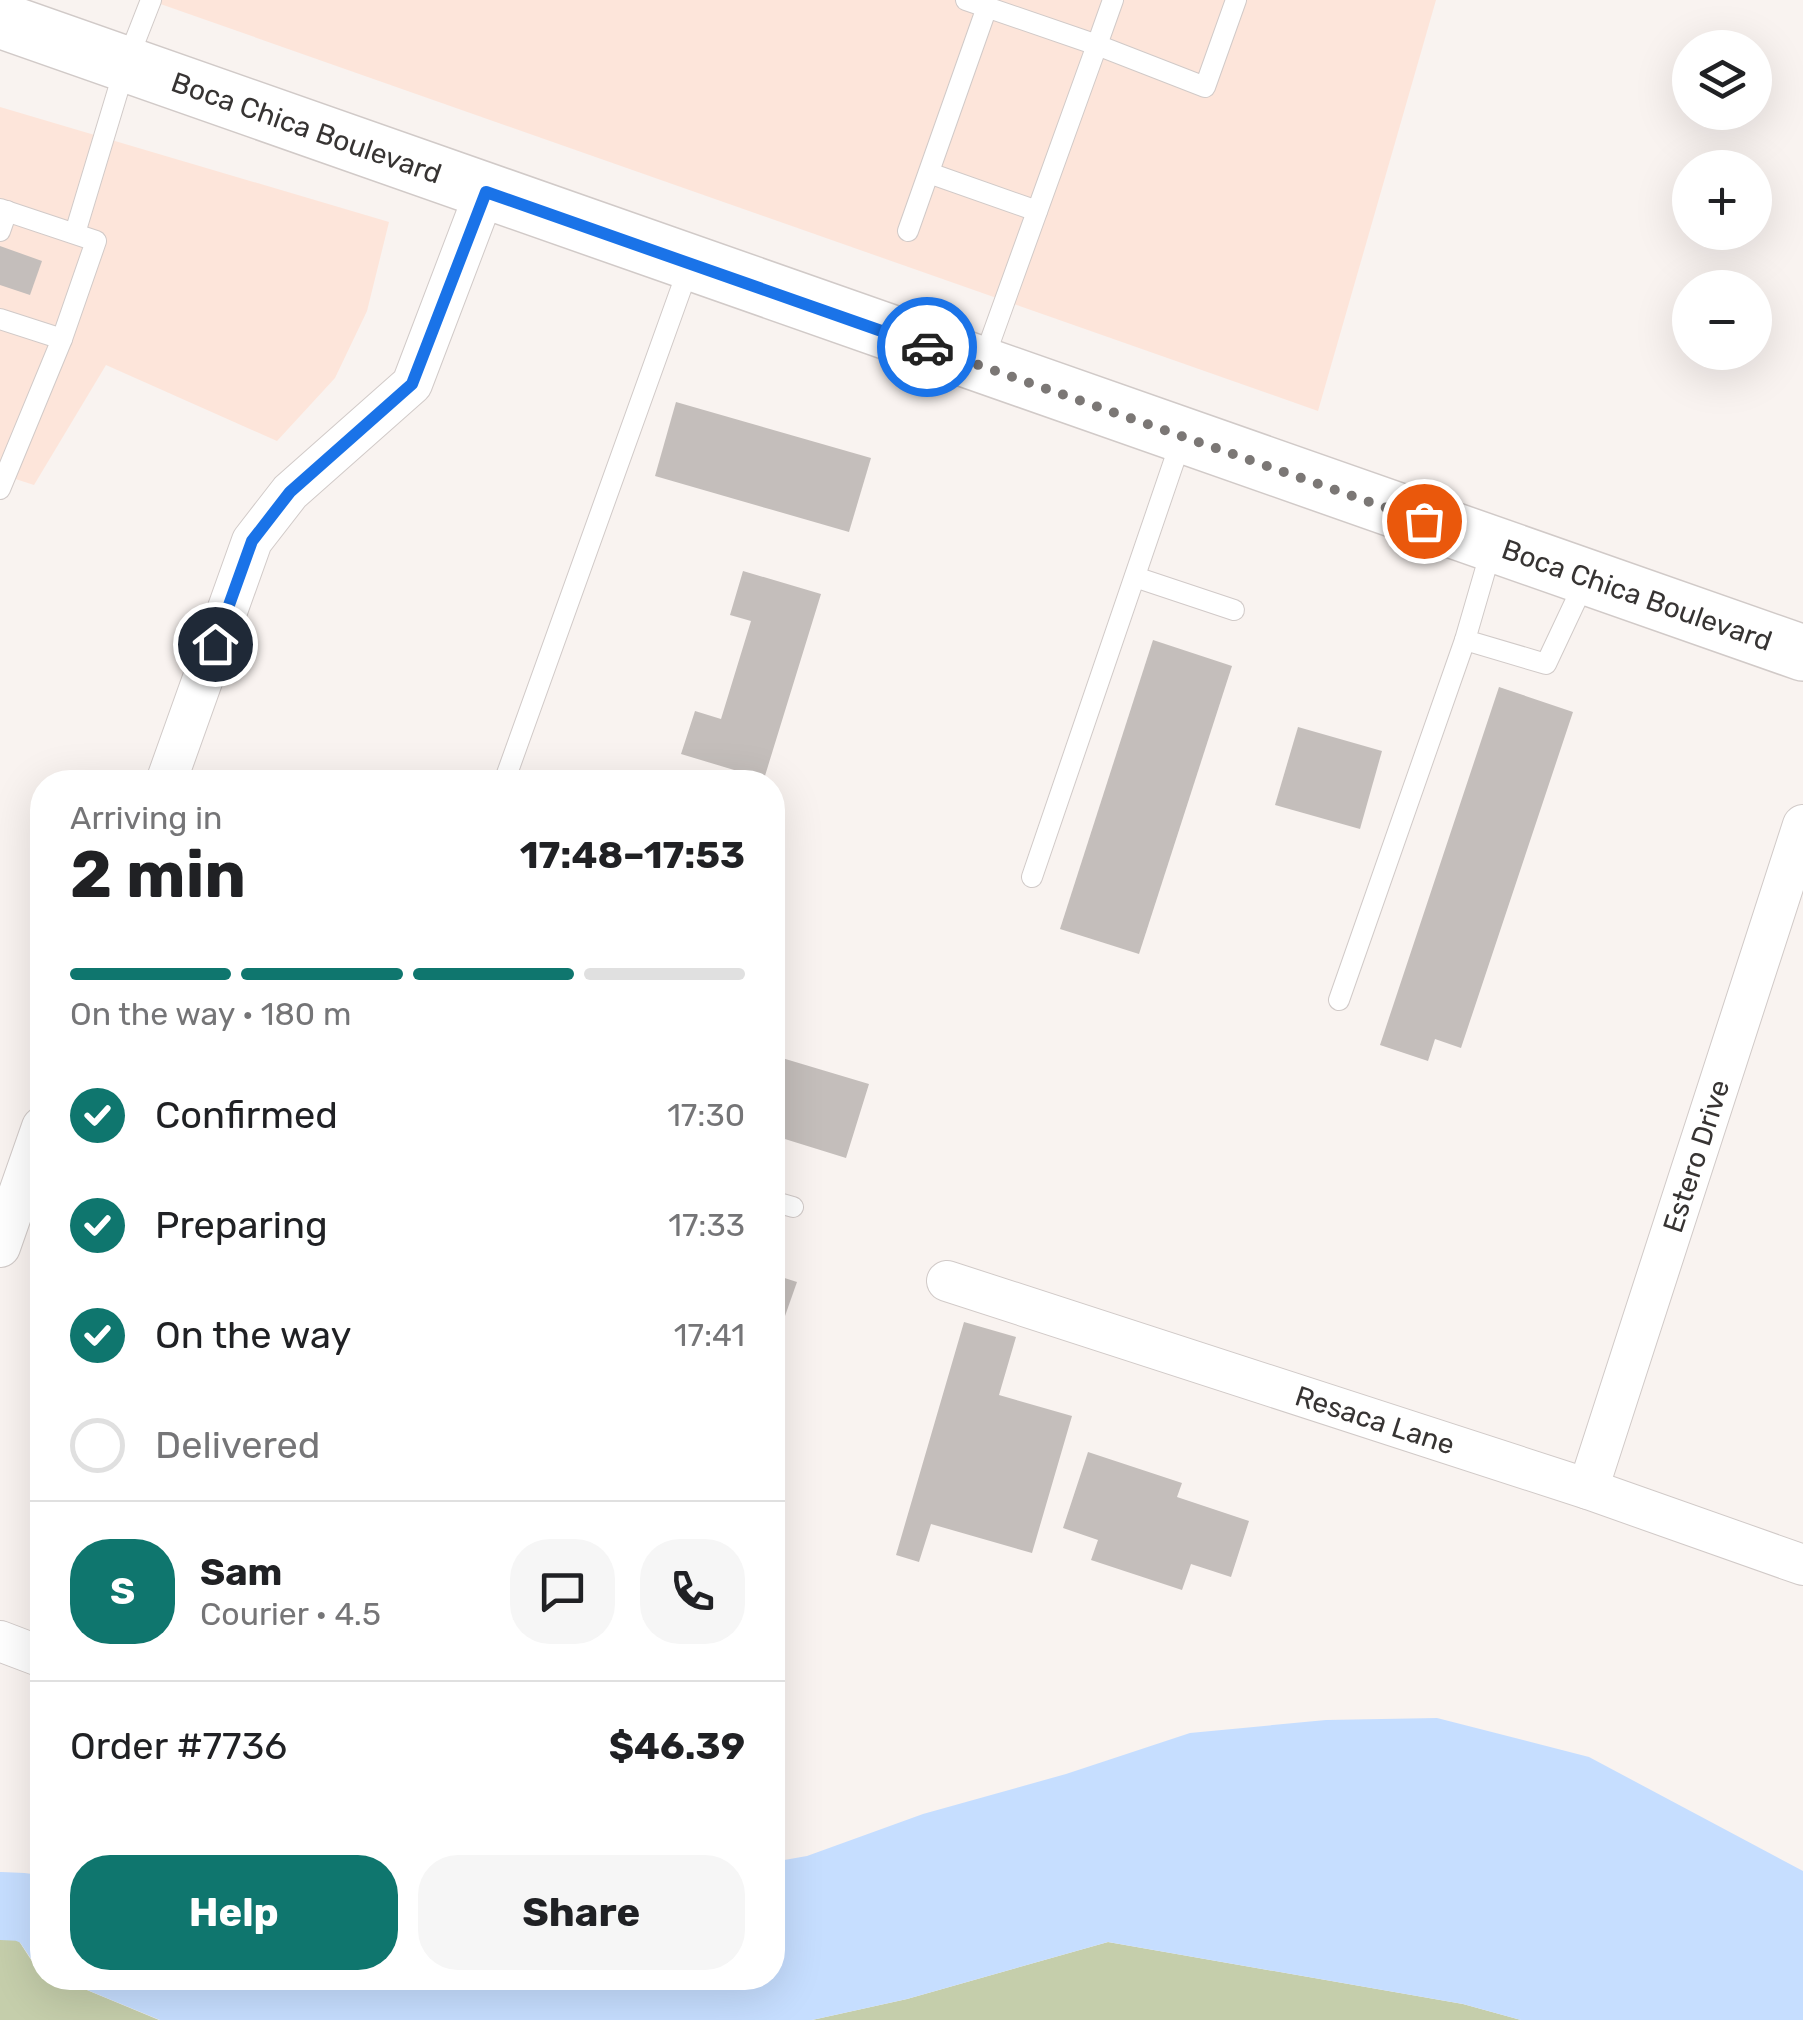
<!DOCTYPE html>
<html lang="en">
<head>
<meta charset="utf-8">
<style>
	:root { --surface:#fff; --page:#f6f6f6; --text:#202124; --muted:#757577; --line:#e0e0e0; --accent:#0f766e }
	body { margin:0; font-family:Rubik,sans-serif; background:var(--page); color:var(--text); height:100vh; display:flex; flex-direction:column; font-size:38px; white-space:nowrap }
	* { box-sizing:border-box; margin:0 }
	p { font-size:32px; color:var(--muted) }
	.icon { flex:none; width:55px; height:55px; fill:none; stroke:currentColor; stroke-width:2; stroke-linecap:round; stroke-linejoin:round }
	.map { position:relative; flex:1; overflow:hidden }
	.panel { position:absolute; left:30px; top:770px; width:755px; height:1220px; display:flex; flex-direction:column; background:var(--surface); border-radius:40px; box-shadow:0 10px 40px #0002 }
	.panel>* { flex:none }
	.tools { position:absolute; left:1672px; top:30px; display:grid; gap:20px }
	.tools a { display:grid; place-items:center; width:100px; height:100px; border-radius:50%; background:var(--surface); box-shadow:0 10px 40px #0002; font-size:50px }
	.pin { position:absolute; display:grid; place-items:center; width:85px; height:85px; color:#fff; margin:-42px; border:5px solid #fff; border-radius:50%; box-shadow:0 2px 10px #0007 }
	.courier { position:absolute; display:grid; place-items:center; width:100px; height:100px; margin:-50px; border:8px solid #1a73e8; border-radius:50%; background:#fff; color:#222; box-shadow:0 2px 12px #0007 }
	.head em { font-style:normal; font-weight:700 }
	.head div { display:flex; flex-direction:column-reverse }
	.head { display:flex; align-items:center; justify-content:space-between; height:170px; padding:0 40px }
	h1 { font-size:65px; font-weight:700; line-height:75px }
	.bar { display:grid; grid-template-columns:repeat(4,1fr); gap:15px 10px; align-content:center; height:120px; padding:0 40px }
	.bar i { height:12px; border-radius:8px; background:var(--line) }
	.bar .on { background:var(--accent) }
	.bar p { grid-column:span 4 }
	.line { display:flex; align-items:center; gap:25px; padding:0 40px; border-top:2px solid var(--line) }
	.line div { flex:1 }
	.round { display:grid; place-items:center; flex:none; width:105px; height:105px; border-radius:40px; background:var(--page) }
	ol { padding:0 40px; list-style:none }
	li { display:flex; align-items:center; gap:30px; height:110px }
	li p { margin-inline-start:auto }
	li .icon { padding:10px; border-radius:50%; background:var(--accent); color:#fff; stroke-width:4 }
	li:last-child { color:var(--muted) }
	li i { width:55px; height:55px; border:5px solid var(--line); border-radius:50% }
	.action { display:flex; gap:20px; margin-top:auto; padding:20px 40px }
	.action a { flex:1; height:115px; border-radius:40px; background:var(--accent); color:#fff; font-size:40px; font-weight:700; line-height:115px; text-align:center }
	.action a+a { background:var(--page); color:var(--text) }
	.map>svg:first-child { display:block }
	.commercial { fill:#fde5da }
	.green { fill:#c5ceab }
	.water { fill:#c6deff }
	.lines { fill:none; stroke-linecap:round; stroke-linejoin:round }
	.river { stroke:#c6deff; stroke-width:68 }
	.building { fill:#c4bebb }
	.service-casing { stroke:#d1cac8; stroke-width:22 }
	.minor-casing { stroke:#d1cac8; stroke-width:42 }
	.primary-casing { stroke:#d1cac8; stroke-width:58 }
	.service { stroke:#fff; stroke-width:20 }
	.minor { stroke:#fff; stroke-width:40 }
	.primary { stroke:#fff; stroke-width:55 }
	.done { stroke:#7b7775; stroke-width:10; stroke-dasharray:0 18 }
	.route { stroke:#1a73e8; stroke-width:12 }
	.labels { text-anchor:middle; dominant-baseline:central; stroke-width:8; stroke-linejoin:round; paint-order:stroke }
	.street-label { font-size:28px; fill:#373433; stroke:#fff }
</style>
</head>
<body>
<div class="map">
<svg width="1803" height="2020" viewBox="0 0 1803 2020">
	<rect width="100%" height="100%" fill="#f9f3f0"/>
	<g class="commercial">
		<path d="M149,0H1436L1318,411Z"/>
		<path d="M0,107L389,222L367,311L335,378L277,441L106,365L34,485L0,474Z"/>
	</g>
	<g class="green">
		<path d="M0,1935H15L37,1969L42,1971V1978H58L159,2020H0Z"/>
		<path d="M1108,1942L1463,2004L1521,2020H812L907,1999Z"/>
	</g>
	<g class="water">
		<path d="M1437,1718L1589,1757L1803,1871V2020H1521L1463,2004L1108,1942L907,1999L812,2020H160L58,1978H772L773,1862L807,1856L923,1814L1066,1774L1190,1733L1326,1720Z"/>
		<path d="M33,1871L42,1874V1971L38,1969L15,1935Z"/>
	</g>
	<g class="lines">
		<path class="river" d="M0,1906L23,1907L42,1915"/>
	</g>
	<g class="building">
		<path d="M0,246L42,261L30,295L0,285Z"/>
		<path d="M676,402L871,458L849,532L655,476Z"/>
		<path d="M743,571L821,594L764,779L681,754L695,711L721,719L751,621L730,615Z"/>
		<path d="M1153,640L1232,666L1139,954L1060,929Z"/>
		<path d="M1499,687L1573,712L1461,1048L1435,1039L1428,1061L1380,1045Z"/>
		<path d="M1298,727L1382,751L1360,829L1275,805Z"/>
		<path d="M772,1055L869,1084L846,1158L772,1135L776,1122L772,1121Z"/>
		<path d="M772,1274L797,1282L773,1350H772Z"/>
		<path d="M964,1322L1016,1337L999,1395L1072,1416L1032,1553L931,1524L919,1562L896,1555Z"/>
		<path d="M1088,1452L1182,1483L1177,1497L1249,1521L1231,1577L1191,1564L1182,1590L1091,1560L1098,1540L1063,1528Z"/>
	</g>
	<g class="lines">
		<defs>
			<g id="service">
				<path d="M966,0L1097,45L1113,0"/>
				<path d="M929,173L1037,211"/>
				<path d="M0,209L96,241L62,339L0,489"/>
				<path d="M0,231L7,211"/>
				<path d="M908,231L987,7"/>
				<path d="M75,233L126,64L151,0"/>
				<path d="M0,319L62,339"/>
				<path d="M982,364L1097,45L1205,87L1236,0"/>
				<path d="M1492,547L1465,640L1546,664L1586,579"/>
				<path d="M1135,577L1234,610"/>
				<path d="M504,782L690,264"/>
				<path d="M1032,877L1182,438"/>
				<path d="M1339,1000L1465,640"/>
				<path d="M772,1201L793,1207"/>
			</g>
			<g id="minor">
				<path d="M166,782L252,541L290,492L412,384L485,192"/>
				<path d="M0,1247L42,1127"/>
				<path id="s1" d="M947,1281L1588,1489L1803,1565"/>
				<path id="s2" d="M1588,1489L1803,825"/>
				<path d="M0,1641L42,1657"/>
			</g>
			<g id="primary">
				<path id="s3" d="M0,20L1803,653"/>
			</g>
		</defs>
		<use href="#service" class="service-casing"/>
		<use href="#minor" class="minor-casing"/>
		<use href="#primary" class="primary-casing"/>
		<use href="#service" class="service"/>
		<use href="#minor" class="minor"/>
		<use href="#primary" class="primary"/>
	</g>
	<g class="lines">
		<path class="done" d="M927,347L1424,521"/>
		<path class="route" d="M215,644L252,541L290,492L412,384L486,192L927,347"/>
	</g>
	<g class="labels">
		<g class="street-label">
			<text stroke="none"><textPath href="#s3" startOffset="325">Boca Chica Boulevard</textPath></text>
			<text stroke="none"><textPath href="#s3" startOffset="1735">Boca Chica Boulevard</textPath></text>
			<text stroke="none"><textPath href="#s2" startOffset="350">Estero Drive</textPath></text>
			<text stroke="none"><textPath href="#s1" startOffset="450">Resaca Lane</textPath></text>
		</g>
	</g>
</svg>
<div class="tools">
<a><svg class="icon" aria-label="layers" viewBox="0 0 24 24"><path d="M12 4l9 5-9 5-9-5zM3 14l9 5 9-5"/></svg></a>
<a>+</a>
<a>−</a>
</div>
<div class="pin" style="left:1424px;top:521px;background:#ea580c"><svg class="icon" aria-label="bag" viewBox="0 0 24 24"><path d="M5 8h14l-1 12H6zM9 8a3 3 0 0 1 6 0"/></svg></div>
<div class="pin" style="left:215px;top:644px;background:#1f2937"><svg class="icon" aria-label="home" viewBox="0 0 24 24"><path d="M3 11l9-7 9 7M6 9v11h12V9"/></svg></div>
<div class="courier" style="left:927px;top:347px"><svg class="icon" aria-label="car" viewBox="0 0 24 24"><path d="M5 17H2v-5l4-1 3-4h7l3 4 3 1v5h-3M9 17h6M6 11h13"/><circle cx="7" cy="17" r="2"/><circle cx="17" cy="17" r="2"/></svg></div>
<section class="panel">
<div class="head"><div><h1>2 min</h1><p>Arriving in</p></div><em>17:48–17:53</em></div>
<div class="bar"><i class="on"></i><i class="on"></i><i class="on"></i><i></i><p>On the way · 180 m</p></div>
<ol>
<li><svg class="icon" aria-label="check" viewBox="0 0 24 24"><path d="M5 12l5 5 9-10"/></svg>Confirmed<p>17:30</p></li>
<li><svg class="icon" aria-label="check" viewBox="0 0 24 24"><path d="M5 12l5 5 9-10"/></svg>Preparing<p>17:33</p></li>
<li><svg class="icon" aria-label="check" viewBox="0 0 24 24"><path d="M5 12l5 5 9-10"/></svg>On the way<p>17:41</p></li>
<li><i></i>Delivered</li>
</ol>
<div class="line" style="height:180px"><b class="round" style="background:var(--accent);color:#fff">S</b><div><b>Sam</b><p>Courier · 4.5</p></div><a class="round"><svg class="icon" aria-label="chat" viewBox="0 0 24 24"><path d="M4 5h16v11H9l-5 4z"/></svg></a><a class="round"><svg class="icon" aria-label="phone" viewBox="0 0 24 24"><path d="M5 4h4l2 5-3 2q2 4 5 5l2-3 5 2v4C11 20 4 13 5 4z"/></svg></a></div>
<div class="line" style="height:130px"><div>Order #7736</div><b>$46.39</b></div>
<div class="action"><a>Help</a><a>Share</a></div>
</section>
</div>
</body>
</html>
